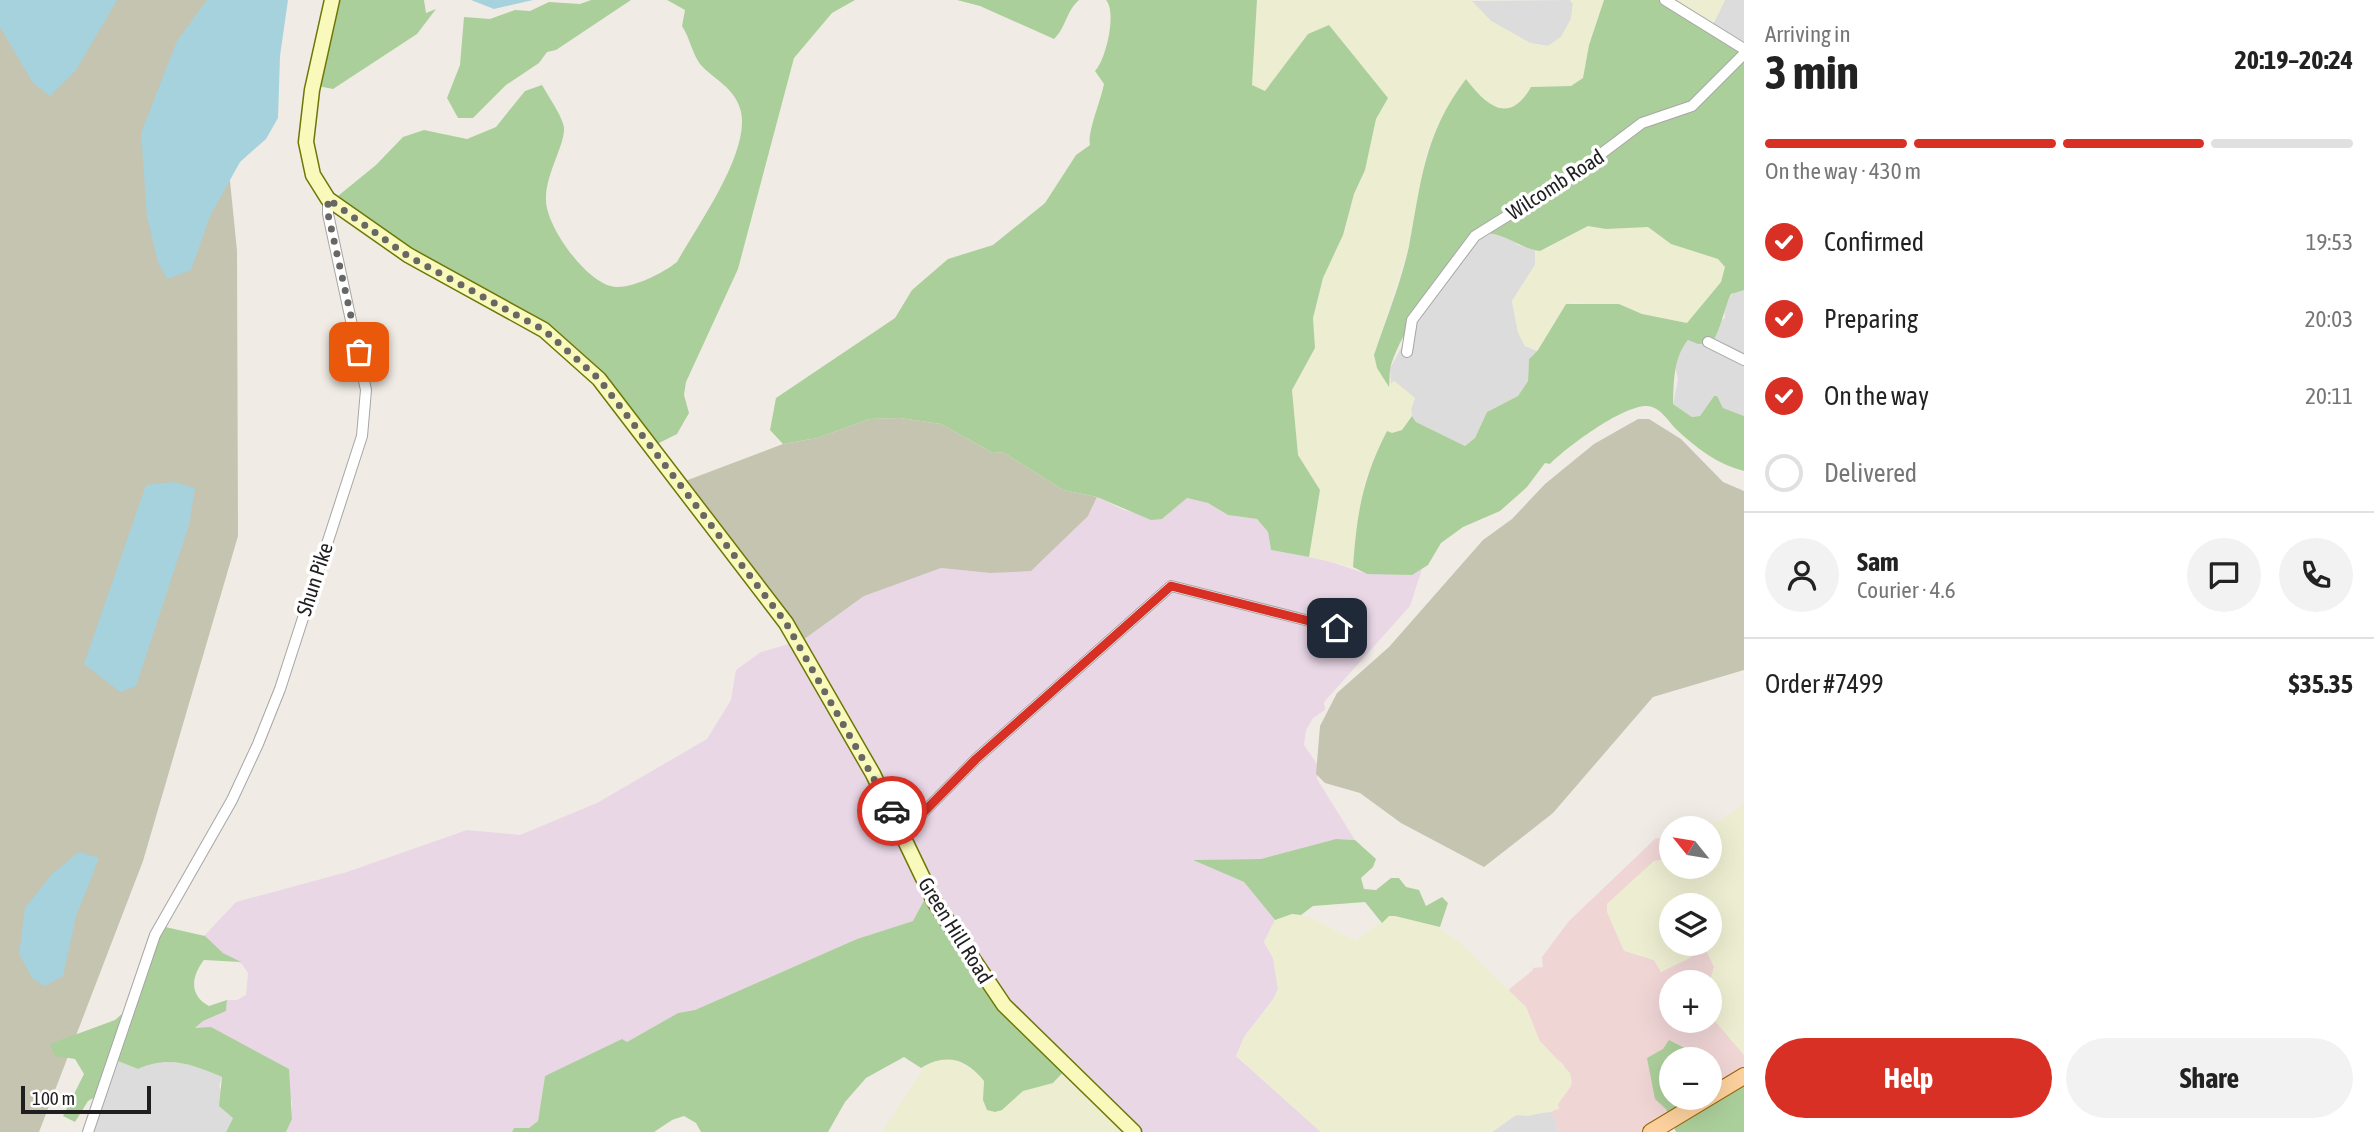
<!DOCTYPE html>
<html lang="en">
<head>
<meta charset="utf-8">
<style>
	:root { --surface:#fff; --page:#f2f2f2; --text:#222; --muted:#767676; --line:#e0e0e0; --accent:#d93025 }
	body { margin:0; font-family:"Asap Condensed",sans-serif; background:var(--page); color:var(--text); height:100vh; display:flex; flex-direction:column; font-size:26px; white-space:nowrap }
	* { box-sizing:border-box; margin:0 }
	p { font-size:23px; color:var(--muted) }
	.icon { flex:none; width:38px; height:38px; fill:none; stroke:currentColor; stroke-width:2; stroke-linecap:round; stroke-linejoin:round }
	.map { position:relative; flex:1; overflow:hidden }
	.panel { display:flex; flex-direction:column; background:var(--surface); width:630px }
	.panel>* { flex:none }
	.needle { width:46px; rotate:300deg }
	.buttons { position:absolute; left:1659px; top:816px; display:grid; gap:14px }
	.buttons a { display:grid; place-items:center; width:63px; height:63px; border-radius:50%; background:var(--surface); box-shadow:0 7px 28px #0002; font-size:35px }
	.scale { position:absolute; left:21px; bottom:18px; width:130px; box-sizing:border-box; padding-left:7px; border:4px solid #1f1f1f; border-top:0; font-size:19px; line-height:24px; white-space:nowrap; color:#1f1f1f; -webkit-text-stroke:5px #fff; paint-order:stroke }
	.pin { position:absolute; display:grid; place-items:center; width:60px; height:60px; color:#fff; margin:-30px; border-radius:14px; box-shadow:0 4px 10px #0006 }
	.courier { position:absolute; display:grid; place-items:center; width:70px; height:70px; margin:-35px; border:5px solid #d93025; border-radius:50%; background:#fff; color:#222; box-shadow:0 2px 9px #0007 }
	.summary em { font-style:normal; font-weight:700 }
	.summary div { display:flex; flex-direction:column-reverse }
	.summary { display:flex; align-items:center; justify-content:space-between; height:119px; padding:0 21px }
	h1 { font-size:46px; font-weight:700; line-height:52px }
	.bar { display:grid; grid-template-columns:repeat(4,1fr); gap:10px 7px; align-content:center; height:84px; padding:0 21px }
	.bar i { height:9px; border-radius:5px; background:var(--line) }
	.bar .current { background:var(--accent) }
	.bar p { grid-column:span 4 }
	.line { display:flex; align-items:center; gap:18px; padding:0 21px; border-top:2px solid var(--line) }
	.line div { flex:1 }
	.round { display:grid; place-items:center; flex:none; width:74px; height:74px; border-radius:37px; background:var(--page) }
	ol { padding:0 21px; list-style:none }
	li { display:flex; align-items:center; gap:21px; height:77px }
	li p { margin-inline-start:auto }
	li .icon { padding:7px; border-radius:50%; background:var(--accent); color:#fff; stroke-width:4 }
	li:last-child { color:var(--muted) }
	li i { width:38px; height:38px; border:4px solid var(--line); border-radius:50% }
	.cta { display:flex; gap:14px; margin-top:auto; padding:14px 21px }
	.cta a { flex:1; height:80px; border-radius:42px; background:var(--accent); color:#fff; font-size:28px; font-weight:700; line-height:80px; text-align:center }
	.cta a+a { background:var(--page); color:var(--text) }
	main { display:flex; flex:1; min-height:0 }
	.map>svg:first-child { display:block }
	.residential { fill:#dddcdc }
	.commercial { fill:#f0d5d5; fill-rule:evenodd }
	.industrial { fill:#e9d7e6 }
	.construction { fill:#c4c4b1 }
	.farmland { fill:#edeed1; fill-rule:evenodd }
	.forest { fill:#abcf9a }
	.water { fill:#a6d2dd }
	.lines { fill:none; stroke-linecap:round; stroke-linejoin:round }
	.street-casing { stroke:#a6a6a6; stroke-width:12 }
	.secondary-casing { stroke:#6d7705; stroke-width:17 }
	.primary-casing { stroke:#9a6400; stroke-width:18 }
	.street { stroke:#fff; stroke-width:10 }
	.secondary { stroke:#f8f9ba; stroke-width:14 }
	.primary { stroke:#fcd19e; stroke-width:16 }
	.done { stroke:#686764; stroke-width:7; stroke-dasharray:0 12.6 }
	.route { stroke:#d93025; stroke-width:9 }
	.labels { text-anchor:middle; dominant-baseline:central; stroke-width:7; stroke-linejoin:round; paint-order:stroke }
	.street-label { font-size:21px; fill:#1f1f1f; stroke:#fff }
</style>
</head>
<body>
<main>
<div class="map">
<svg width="1744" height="1132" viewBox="0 0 1744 1132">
	<rect width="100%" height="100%" fill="#f0ece5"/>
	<g class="residential">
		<path d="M1570,0L1573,4L1571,19L1561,37L1548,46L1530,43L1491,21L1471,1Z"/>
		<path d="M1725,0H1744V48L1711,28Z"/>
		<path d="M1485,233L1506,236L1518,245L1535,250V265L1512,301L1518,332L1525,346L1537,351L1529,359L1528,381L1518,396L1487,412L1475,438L1465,446L1416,422L1410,412L1415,398L1394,381L1391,384L1390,368L1444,271Z"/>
		<path d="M1739,289L1744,290V416L1723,408L1714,396L1700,416L1692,417L1673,404L1678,379L1675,365L1682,348L1688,340L1725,318L1724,309L1732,294Z"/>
		<path d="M113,1059L138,1069L157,1060L195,1065L222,1077L219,1086L233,1118L226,1132H87Z"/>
		<path d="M1552,1112L1559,1132H1492L1516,1115Z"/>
	</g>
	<path class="commercial" d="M1656,838L1665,839L1671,847L1669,859L1654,861L1607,904L1627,951L1654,960L1661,972L1694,950L1707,952L1714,967L1710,981L1744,1055V1077L1726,1088L1710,1059L1669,1040L1656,1099L1667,1109L1671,1124L1655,1132H1559L1552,1112L1571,1086L1563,1064L1548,1053L1539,1040L1526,1007L1507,991L1533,970L1531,958L1533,968L1543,967L1542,957L1569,921ZM1671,982H1710V1020H1671Z"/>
	<path class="industrial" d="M1097,497L1124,510L1162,519L1187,498L1208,503L1228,515L1257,519L1268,532L1271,550L1325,560L1367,574L1422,569L1410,606L1324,702L1325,710L1313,718L1306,730L1304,745L1317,764V779L1355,840L1336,839L1261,859L1194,860L1244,882L1275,920L1264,942L1273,958L1278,989L1274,998L1244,1037L1236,1056L1321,1132H1135L913,921L857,939L695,1010L678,1013L627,1042L545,1076L538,1121L529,1128H514L512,1132H286L292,1119V1101L194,1029L203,1021L226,1011L227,1000H237L246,995L248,973L242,964L223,953L204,936L236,902L347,872L467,830L520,835L597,803L707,739L731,700L736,670L761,652L803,640L864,596L892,585L941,568L990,573L1088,516Z"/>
	<g class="construction">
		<path d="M0,0H260L224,121L237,251L238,536L143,861L39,1132H0Z"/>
		<path d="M900,418L941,424L993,453L1003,452L1063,490L1097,497L1088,516L1031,571L990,573L941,568L864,596L803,640L680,483L783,444L817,438L870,419Z"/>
		<path d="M1638,419H1649L1681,439L1723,482L1744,491V670L1653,697L1553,813L1484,867L1401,823L1360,793L1325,783L1316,774L1320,726L1337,693L1389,647L1483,540L1512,519L1545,484L1594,444Z"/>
	</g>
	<g class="farmland">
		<path d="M1257,0H1471L1491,21L1530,43L1548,46L1561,37L1571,19L1573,4L1570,0H1604L1589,45L1583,78L1571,86L1531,87L1522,102L1505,109L1491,106L1471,85L1428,148L1408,249L1374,355L1389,386L1394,381L1415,398L1411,407L1412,416L1402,430L1392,433L1387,431L1365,480L1353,567L1309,557L1320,490L1298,455L1292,390L1315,348L1313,318L1323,278L1343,235L1354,194L1365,170L1376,119L1387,98L1329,25L1308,34L1265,91L1252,86Z"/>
		<path d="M1666,0H1725L1711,28Z"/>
		<path d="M1588,226L1606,229L1648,227L1671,244L1718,259L1725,267L1721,282L1687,323L1642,314L1619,304L1602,306L1573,302L1562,310L1538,350L1525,346L1518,332L1512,301L1535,265V250L1548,248Z"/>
		<path d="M1744,804V1055L1713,1019L1710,981L1714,967L1707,952L1694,950L1690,958L1661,972L1654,960L1624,951L1607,912V904L1654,861L1669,859L1671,855V866H1710V828H1684L1720,821ZM1671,905H1710V943H1671Z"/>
		<path d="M1292,914L1307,916L1356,941L1389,915L1434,925L1458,941L1526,1007L1539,1040L1570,1073L1572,1083L1558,1104L1559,1109L1528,1116L1516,1115L1492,1132H1321L1236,1056L1244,1038L1274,998L1278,989L1273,958L1264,942L1275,920Z"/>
		<path d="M948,1057L977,1072L984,1081L983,1100L1002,1110L1023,1091L1053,1083L1066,1069L1135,1132H882L922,1071L921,1068L936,1058Z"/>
	</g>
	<g class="forest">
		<path d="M332,0H424L426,13L436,9L417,34L333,89L313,85Z"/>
		<path d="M591,0H631L556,50L547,52L539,63L506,85L473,118H458L447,98L460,65L464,17L490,19L515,10L530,11L549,2L580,4Z"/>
		<path d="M667,0H855L832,13L794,58L738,269L686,382L684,395L689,413L677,434L653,446L560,341L488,301L333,200L376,165L403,137L424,130L467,139L496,127L525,91L542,85C547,94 564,119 564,128C565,145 545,175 546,200C546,227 589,287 617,287C635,287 663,273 677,262C697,226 750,153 741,112C736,88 713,79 700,64C692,53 690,38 682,26L685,10Z"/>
		<path d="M957,0H1079C1066,11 1066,28 1054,39L980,6Z"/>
		<path d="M1106,0H1257L1252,85L1265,91L1308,34L1329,25L1388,98L1376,119L1365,170L1354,194L1343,235L1323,278L1313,318L1315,348L1292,390L1298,455L1320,490L1309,557L1271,550L1268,532L1257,519L1228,515L1208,503L1187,498L1162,519L1151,520L1097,497L1063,490L1003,452L993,453L941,424L900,418L870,419L817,438L783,444L770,430L776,398L895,318L912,290L948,259L993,245L1045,203L1076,155L1090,145C1087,133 1101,100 1104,84L1095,71C1106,60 1117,12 1106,0Z"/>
		<path d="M1604,0H1666L1744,48V290L1731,294C1723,311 1722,326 1712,343L1698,344L1688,340C1673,358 1674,382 1673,404L1692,417L1700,416L1714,396H1717L1723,408L1744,416V471C1717,464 1696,448 1676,429C1668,421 1662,410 1652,407C1630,399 1566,448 1550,464L1545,463L1527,487L1500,511L1463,527L1441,543L1428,565L1412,575L1367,574L1353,567C1357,513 1362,480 1387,431L1392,433L1402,430L1412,416L1416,422L1465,446L1475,438L1487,412L1518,396L1528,381L1529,359L1538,350L1566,304H1619L1642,314L1687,323L1721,282L1725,267L1718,259L1671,244L1648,227L1606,229L1588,226L1540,251C1518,248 1505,232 1482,233C1451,273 1407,316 1391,365C1389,372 1390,381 1389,387L1377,368L1374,355C1386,319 1401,283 1409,246C1421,182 1424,134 1466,79C1486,105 1509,126 1531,87L1571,86L1583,78L1589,45Z"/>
		<path d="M1336,839L1355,840L1376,859L1373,867L1361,878L1364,889L1376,890L1391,878H1399L1406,887L1419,890L1426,906L1442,897L1448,903L1440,927L1395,916H1389L1382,923L1365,902L1313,906L1301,915L1292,914L1275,920L1244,882L1193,860L1261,859Z"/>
		<path d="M928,893L964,947L1066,1069L1053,1083L1023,1091L1002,1110L995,1112L987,1110L983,1100L984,1081C966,1058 945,1053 921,1068L904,1057L866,1078L845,1102L828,1132H701L696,1123L684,1116L672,1120L654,1132H512L514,1128H529L538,1121L545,1076L622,1039L627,1042L678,1013L695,1010L857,939L913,921Z"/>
		<path d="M161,926L205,936L223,953L241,962L204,960C191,977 189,995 209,1006L227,1000L226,1011L203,1021L195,1028L211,1027L289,1069L292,1119L286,1132H226L233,1118L219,1106L222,1077C193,1064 167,1055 138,1069L113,1059L99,1095L88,1101L75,1122L63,1116L84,1074L75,1059L55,1056L50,1044L115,1020L130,1007Z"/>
		<path d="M1669,1040L1707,1059H1671V1097H1710V1063L1726,1088L1744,1084V1132H1676L1666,1109L1655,1099L1647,1058L1663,1049Z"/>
	</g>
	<g class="water">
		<path d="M0,0H117L76,70L50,96L33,83L0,27Z"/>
		<path d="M207,0H288L280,56L278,118L266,139L240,162L210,216L191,270L167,279L158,262L147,216L141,133L177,41Z"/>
		<path d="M471,0H533L494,9Z"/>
		<path d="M174,482L195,488L189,525L136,686L120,692L84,664L146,485Z"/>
		<path d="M79,852L99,858L76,916L63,976L45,986L33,979L19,954L25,908L52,874Z"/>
	</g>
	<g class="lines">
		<defs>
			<g id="street">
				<path d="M1665,0L1744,49"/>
				<path d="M1708,342L1744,360"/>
				<path d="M1407,352L1412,320L1475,236L1573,175L1642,123L1692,106L1744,54"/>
				<path d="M903,833L976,759L1171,586L1337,628"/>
				<path d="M88,1132L155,935L232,800L258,744L280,689L362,436L366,390L328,214V199"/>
			</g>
			<path id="secondary" d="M332,0L312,90L306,142L313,175L328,199L408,255L544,330L599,379L786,623L873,774L934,901L1004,1005L1134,1132"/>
			<path id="primary" d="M1651,1132L1744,1076"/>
		</defs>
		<use href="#street" class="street-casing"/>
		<use href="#secondary" class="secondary-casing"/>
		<use href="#primary" class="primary-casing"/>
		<use href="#street" class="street"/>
		<use href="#secondary" class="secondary"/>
		<use href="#primary" class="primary"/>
	</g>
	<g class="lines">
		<path class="done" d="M359,352L328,214V199L408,256L544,330L599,379L786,623L892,811"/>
		<path class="route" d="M892,811L903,833L976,759L1171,586L1337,628"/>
	</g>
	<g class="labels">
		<g class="street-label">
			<text transform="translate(1555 184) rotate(-33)">Wilcomb Road</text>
			<text transform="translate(314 579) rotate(-72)">Shun Pike</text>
			<text transform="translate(956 930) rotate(58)">Green Hill Road</text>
		</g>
	</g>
</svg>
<div class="buttons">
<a><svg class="needle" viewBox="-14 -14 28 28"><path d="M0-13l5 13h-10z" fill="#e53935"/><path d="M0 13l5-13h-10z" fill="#767676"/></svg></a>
<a><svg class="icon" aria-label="layers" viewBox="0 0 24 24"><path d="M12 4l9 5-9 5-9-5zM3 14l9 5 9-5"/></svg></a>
<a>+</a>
<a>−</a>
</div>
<div class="scale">100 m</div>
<div class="pin" style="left:359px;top:352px;background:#ea580c"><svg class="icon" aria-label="bag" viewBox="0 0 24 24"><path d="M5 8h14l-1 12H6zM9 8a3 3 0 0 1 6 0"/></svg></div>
<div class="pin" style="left:1337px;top:628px;background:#1f2937"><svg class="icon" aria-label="home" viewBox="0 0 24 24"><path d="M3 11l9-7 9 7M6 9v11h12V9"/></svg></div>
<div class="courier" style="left:892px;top:811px"><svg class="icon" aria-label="car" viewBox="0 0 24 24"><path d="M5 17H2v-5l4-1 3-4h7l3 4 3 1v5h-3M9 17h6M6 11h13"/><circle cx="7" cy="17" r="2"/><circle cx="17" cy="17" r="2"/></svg></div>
</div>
<section class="panel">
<div class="summary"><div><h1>3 min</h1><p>Arriving in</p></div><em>20:19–20:24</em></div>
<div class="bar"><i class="current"></i><i class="current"></i><i class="current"></i><i></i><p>On the way · 430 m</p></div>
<ol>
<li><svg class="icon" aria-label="check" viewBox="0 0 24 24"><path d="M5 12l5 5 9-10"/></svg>Confirmed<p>19:53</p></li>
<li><svg class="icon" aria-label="check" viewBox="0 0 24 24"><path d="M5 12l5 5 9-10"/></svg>Preparing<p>20:03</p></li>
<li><svg class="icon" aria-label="check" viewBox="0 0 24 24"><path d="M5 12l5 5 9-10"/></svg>On the way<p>20:11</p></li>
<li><i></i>Delivered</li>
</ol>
<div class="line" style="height:126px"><a class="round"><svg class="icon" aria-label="person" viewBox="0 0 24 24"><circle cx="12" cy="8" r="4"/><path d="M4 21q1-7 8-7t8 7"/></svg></a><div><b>Sam</b><p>Courier · 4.6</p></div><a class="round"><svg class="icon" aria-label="chat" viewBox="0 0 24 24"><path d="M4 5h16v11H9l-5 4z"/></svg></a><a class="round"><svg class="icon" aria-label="phone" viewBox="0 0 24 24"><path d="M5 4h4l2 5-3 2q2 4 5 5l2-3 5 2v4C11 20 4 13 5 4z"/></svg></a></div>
<div class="line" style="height:91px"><div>Order #7499</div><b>$35.35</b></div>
<div class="cta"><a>Help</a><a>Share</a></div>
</section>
</main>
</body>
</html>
